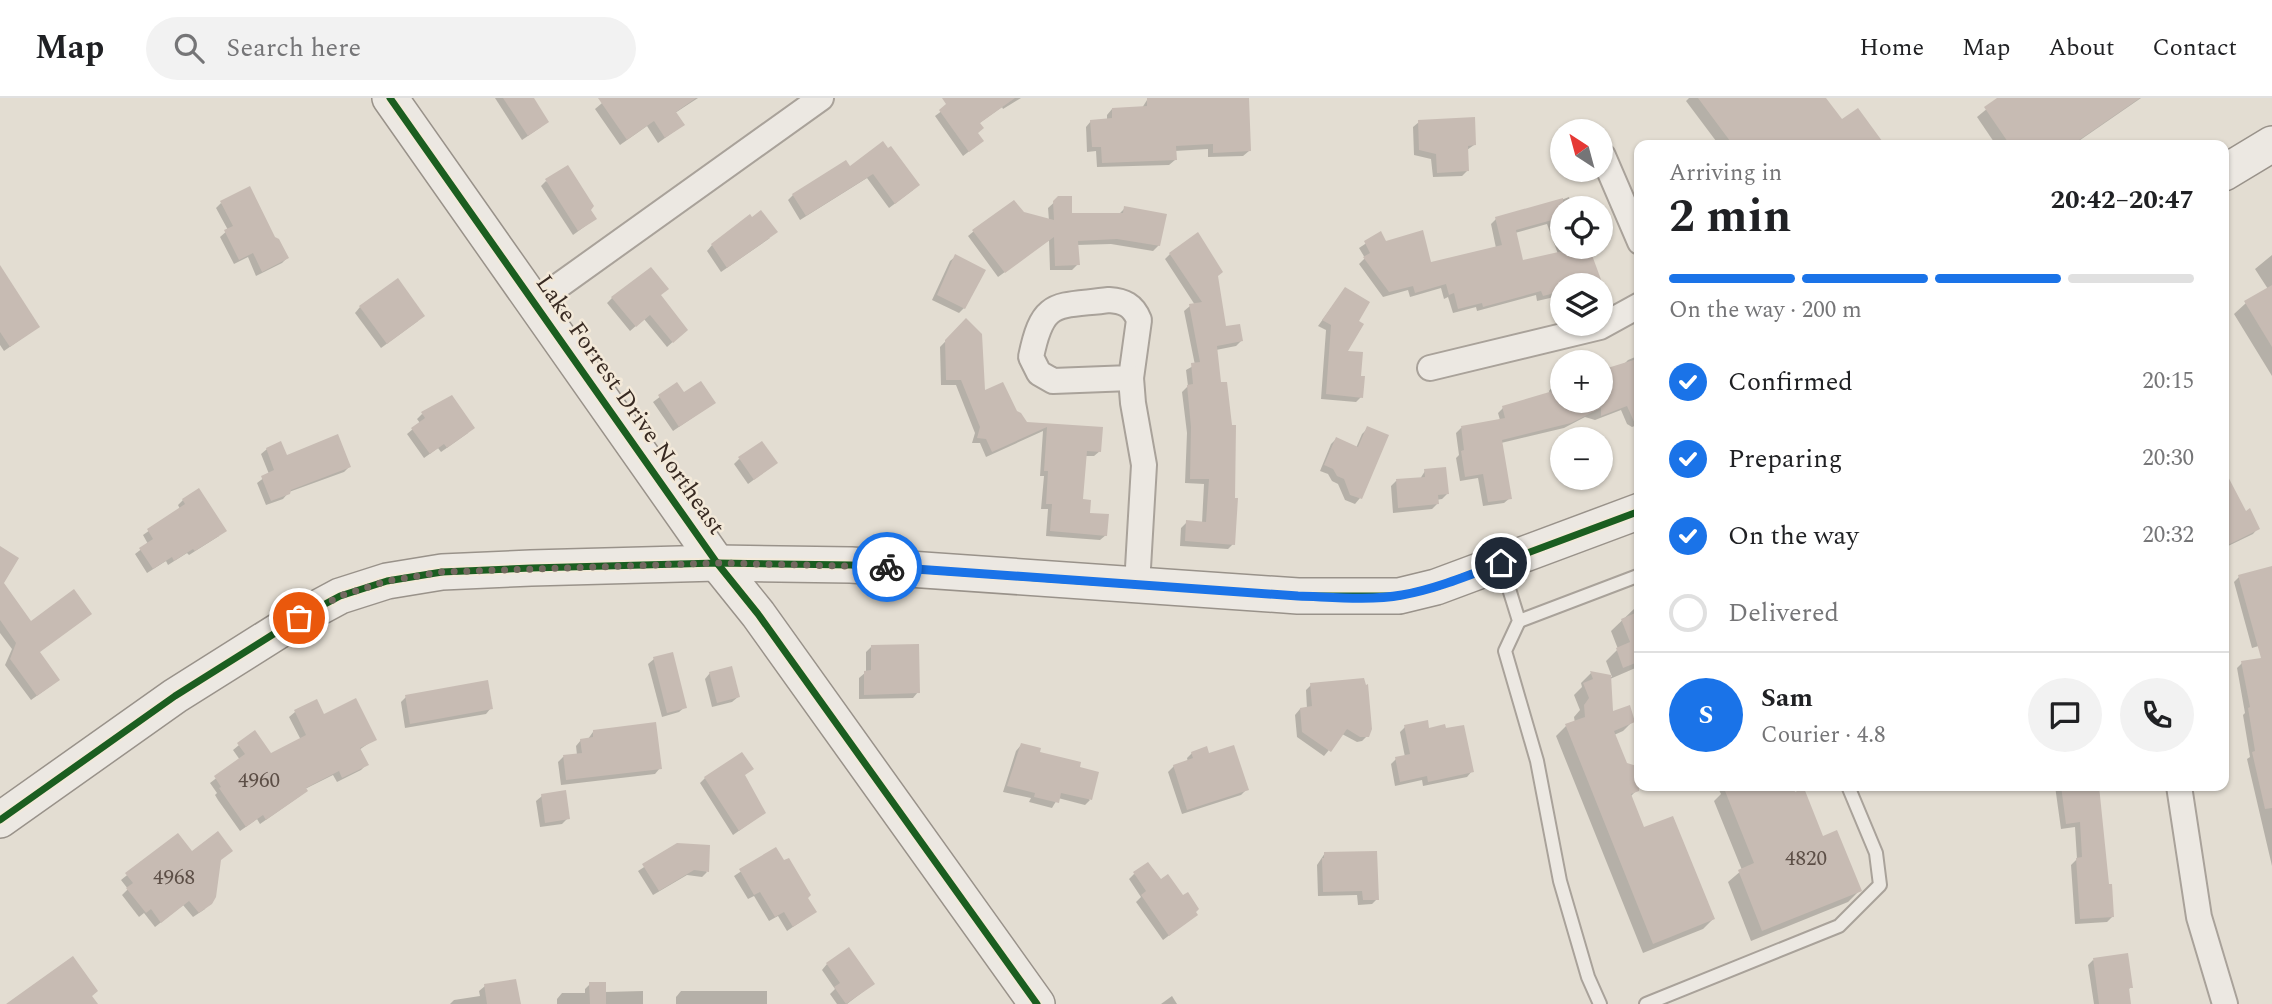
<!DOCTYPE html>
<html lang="en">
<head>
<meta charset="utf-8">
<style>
	:root { --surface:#fff; --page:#f2f2f2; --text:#202124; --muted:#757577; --line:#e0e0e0; --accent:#1a73e8 }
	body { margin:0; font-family:Spectral,serif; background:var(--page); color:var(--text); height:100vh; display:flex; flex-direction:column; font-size:26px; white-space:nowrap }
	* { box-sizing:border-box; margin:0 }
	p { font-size:23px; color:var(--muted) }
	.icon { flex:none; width:38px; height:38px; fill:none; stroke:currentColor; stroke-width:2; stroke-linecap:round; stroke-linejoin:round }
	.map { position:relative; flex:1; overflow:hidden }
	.details { position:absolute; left:1634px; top:42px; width:595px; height:651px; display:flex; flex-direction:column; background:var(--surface); border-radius:14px; box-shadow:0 2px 5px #0004 }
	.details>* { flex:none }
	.needle { width:46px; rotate:324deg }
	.controls { position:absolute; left:1550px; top:21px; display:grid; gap:14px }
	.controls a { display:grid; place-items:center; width:63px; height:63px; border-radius:50%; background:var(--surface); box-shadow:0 2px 5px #0004; font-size:35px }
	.pin { position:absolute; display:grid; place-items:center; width:60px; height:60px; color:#fff; margin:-30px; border:4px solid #fff; border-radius:50%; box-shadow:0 2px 7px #0007 }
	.courier { position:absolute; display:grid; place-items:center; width:70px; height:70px; margin:-35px; border:5px solid #1a73e8; border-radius:50%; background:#fff; color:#222; box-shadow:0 2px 9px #0007 }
	.summary em { font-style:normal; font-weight:700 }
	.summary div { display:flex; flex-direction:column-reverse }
	.summary { display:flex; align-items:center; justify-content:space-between; height:119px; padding:0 35px }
	h1 { font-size:46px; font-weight:700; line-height:52px }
	.bar { display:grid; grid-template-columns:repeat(4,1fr); gap:10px 7px; align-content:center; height:84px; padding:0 35px }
	.bar i { height:9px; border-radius:5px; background:var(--line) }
	.bar .selected { background:var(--accent) }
	.bar p { grid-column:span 4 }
	.line { display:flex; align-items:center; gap:18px; padding:0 35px; border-top:2px solid var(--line) }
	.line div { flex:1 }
	.round { display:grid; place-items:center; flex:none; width:74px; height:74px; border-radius:37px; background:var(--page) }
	ol { padding:0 35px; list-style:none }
	li { display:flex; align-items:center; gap:21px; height:77px }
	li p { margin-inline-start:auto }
	li .icon { padding:7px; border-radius:50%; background:var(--accent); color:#fff; stroke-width:4 }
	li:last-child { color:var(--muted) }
	li i { width:38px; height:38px; border:4px solid var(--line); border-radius:50% }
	header { display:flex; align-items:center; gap:42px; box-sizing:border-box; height:98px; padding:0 35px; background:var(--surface); border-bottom:2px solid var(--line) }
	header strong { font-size:33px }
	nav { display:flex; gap:38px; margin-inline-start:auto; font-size:24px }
	.search { width:490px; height:63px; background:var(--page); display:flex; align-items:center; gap:18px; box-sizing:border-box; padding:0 24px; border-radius:38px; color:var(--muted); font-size:26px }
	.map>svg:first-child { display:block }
	.shadow { fill:#0003; fill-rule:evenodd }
	.building { fill:#c7bbb3 }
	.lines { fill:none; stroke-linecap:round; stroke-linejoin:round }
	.lane-casing { stroke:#a9a29a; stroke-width:16 }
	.street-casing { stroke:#a9a29a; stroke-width:28 }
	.secondary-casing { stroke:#99928a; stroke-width:38 }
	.lane { stroke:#ece8e2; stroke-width:12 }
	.street { stroke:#ece8e2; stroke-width:24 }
	.secondary { stroke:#ece8e2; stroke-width:35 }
	.cycleway-casing { stroke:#f3e9d9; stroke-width:11 }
	.cycleway { stroke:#1b5e20; stroke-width:7 }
	.done { stroke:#746960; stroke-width:7; stroke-dasharray:0 12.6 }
	.route { stroke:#1a73e8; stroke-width:9 }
	.labels { text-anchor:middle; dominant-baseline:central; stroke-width:5; stroke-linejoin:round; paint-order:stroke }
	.number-label { font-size:21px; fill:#5c4e46 }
	.street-label { font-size:24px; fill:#382a22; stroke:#f3e9d9 }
</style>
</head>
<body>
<header>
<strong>Map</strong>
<div class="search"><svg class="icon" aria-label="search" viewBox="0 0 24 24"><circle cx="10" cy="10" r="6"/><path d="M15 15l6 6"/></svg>Search here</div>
<nav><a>Home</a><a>Map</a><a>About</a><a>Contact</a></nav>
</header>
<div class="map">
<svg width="2272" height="906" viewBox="0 0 2272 906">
	<rect width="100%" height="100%" fill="#e3ddd2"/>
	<g class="shadow">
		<path d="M495,0H532L541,29L522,42Z"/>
		<path d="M608,0H698L675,15L683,27L658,45L647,28L620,47L595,11Z"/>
		<path d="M959,0H1021L1003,11L1002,9L978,26L976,48L963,58L935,18Z"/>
		<path d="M1172,0H1193L1249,53L1243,58L1208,59V51L1175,53V62L1169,67L1097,69L1096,53L1087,54L1086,29L1091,23L1107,22V17L1112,11L1142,10L1147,2Z"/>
		<path d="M1689,0H1824L1841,24L1857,12L1883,47H1719L1686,3Z"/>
		<path d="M2000,0H2141L2073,47H1996L1977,19Z"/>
		<path d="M1419,24L1474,47L1467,52L1468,72L1462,78L1433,79L1431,61L1414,57L1413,29Z"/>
		<path d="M882,46L913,92L889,110L867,80L800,122L788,102L793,97L850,71Z"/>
		<path d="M546,83L589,112L595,121L573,137L541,88Z"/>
		<path d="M1569,99L1573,110H1563V149H1591L1594,155L1590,158L1600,184L1597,187H1563V197L1537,203L1536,197L1477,213L1476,209L1453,215L1448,199L1444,201L1441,190L1410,199L1408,192L1383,199L1359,166L1365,160L1359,150L1380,136L1386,145L1430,167L1496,150L1491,126L1496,121L1546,108ZM1547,126L1558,156L1522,164L1515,135Z"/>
		<path d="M1059,100L1070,116L1120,115L1125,110L1159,147L1153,153L1111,146L1077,147L1078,166L1072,172H1050L1049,142L998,179L968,138L974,133L1023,116L1049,123L1048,110Z"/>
		<path d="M221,105L274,141L287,160L282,165L256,178L248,159L234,166L220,139L228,132L216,110Z"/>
		<path d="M770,140L721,174L707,153L712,147Z"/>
		<path d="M1170,156L1216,178L1224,230L1241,243L1236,248L1216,252L1233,446L1228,451L1180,448L1181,430L1187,424L1202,425L1204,386L1185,385L1187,335L1182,294L1188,288L1186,272L1195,267L1184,213L1190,208L1195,207L1165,161Z"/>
		<path d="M2272,157V278L2234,216L2246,205L2268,191L2255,171Z"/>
		<path d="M956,158L964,210L959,215L932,202L950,163Z"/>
		<path d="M0,170L38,229L4,253L0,247Z"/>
		<path d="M1345,191L1346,254L1359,279L1361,299L1356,304L1321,301L1326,232L1318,228Z"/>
		<path d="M659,198L686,232L667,249L644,221L630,233L607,205L612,200Z"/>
		<path d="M360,209L418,223L381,250L355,215Z"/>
		<path d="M966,222L983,295L1015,315L1026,326L1101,331L1100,353L1094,358H1085L1081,403L1088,416L1106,437L1100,442L1046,438L1048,411H1041L1044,378H1040L1043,333L986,359L980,345H972L975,335L956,287H941L940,249Z"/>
		<path d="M1640,257V326L1632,329L1627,326L1621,312L1595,322L1585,319L1564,330L1501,345L1510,400L1504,405L1483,408L1478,380L1460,383L1456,360L1459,357L1456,335L1461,330L1500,322L1498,315L1503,310L1550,296L1549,293L1554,287L1563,285V303H1601L1623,267L1628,262Z"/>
		<path d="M676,287L683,297L714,305L673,333L653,304Z"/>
		<path d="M422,316L468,335L441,354L438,350L424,360L407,336L420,325L417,321Z"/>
		<path d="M1367,331L1360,400L1355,406L1345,402L1338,386L1332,383L1328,376L1320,373L1331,346L1336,341L1356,350L1362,336Z"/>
		<path d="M267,351L286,359L349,369L344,374L289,394L283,401L266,407L257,385L269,376L261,356Z"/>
		<path d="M739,361L770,370L748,386L734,366Z"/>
		<path d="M1425,373L1447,396L1442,401L1436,402L1437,406L1432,411L1393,415L1391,388L1396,383L1420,381Z"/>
		<path d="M2224,392L2258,430L2253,436L2224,450Z"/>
		<path d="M183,402L219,438L189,457L187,455L168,467L166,463L147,475L135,456L148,446L143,437L180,411L178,407Z"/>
		<path d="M2272,477V544L2252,550L2234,484L2239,479Z"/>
		<path d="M0,501L38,555L52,587L31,602L5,567L12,551L0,535Z"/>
		<path d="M1640,508V568L1610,581L1611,616L1633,623L1623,633L1614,637L1637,692L1630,699L1643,731L1713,821L1703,831L1643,855L1556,638L1566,628L1575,625L1574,619L1580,612L1574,597L1582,589L1581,585L1591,575L1612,579L1606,563L1618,551L1611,533L1635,510Z"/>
		<path d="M872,548L918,594L913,600L859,601V580L866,574V554Z"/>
		<path d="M2272,560V768L2247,661L2250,659L2243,617L2245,615L2237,570L2242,565Z"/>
		<path d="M654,561L685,609L679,614L662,619L648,566Z"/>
		<path d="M710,575L738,599L732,604L712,609L705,581Z"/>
		<path d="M1311,587L1367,638L1362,643L1357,644L1342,636L1324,658L1297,639L1295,617L1300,611H1307L1306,592Z"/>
		<path d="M406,599L491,610L486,616L405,630L401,604Z"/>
		<path d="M316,603L324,618L375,641L359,652L367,666L361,672L337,684L333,677L305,691L300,698L260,726L257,721L240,733L218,702L215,697L217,695L210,685L240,662L233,652L255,634L271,657L301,642L289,619L295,614Z"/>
		<path d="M1405,629L1428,632L1472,673L1467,679L1423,688L1422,682L1395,688L1391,666L1396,661L1405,659L1400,634Z"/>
		<path d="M593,634L660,670L655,676L561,687L558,664L563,659L577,657L576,648L581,642L588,641Z"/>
		<path d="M1021,647L1038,655L1090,702L1085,707L1058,700L1052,710L1029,704L1031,700L1003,694L1016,653Z"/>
		<path d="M1192,655L1208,658L1247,691L1241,697L1182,716L1168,674L1174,668L1188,664L1187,660Z"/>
		<path d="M752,671L743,678L764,715L733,737L700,685L705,680Z"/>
		<path d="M1717,688H1791L1822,740L1860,792L1848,804L1751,843L1728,784L1742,772L1714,703L1721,696Z"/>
		<path d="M2055,688H2097L2107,788L2113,818L2107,824L2075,826L2071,767L2077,761L2075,729L2061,731Z"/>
		<path d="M542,698L568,720L562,726L540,729L536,703Z"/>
		<path d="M177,737L191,755L220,763L205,811L193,819L183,807L155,829L144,815L139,819L122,797L128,791L121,782Z"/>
		<path d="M678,747L707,774L702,779L687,777L653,797L638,773Z"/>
		<path d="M775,751L815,814L787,833L778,818L769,823L754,798L748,801L734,778Z"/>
		<path d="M1325,755L1377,801L1372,806L1358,807L1357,797L1318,798L1317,767Z"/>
		<path d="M1134,776L1160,783L1196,817L1163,842L1136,804L1141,799L1129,781Z"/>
		<path d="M2093,862L2131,889L2127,893L2129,906H2094L2088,867Z"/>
		<path d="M827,866L873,886L847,906H837L830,896L835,891L822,872Z"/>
		<path d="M590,886L604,894L643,893V906H557V901L562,895H585V891Z"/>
		<path d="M485,888L519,906H450L454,902L480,898L479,893Z"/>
		<path d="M681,893H767V906H676V899Z"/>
		<path d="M1172,898L1177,906H1161Z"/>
	</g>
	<g class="building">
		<path d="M503,0H534L549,24L528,38Z"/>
		<path d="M598,0H696L676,14L685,27L665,40L654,23L627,42Z"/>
		<path d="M942,0H1015L980,25L984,30L978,35L984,43L969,54L939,12L946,6Z"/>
		<path d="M1147,0H1249L1251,53L1213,55V46L1176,48L1177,62L1102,65L1101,49H1092L1090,22L1112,20V10L1147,8Z"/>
		<path d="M1698,0H1826L1842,21L1858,10L1885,47H1733Z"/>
		<path d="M1997,0H2140L2072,47H2010L1984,9Z"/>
		<path d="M1475,19L1476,47L1468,48L1469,73L1437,75L1436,56L1419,52L1418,22Z"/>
		<path d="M883,43L888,50L891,48L920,87L895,106L873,76L806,118L792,96L846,62L850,68Z"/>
		<path d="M568,67L594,108L591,112L597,121L578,133L545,81Z"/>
		<path d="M250,88L275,139L279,141L289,160L262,174L253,155L239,162L224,132L233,128L220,103Z"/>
		<path d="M1058,98H1072V115H1123L1124,108L1167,116L1160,148L1117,141L1078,143L1080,167L1055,168L1054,139L1005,175L972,132L1014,102L1024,114L1054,122L1053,103Z"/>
		<path d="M1563,100V119L1516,132L1523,162L1563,153L1562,149H1589L1603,187H1561L1563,193L1543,198L1541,193L1483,209L1482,205L1458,211L1454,195L1449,197L1446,186L1415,195L1413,188L1389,194L1363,159L1370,155L1364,143L1381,133L1386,143L1423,132L1431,164L1502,147L1495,119Z"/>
		<path d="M761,112L778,134L727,170L711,146L750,116L752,119Z"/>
		<path d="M1198,134L1223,174L1218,178L1226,228L1240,226L1243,243L1217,248L1221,284H1227L1232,327H1236L1235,400H1238L1235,447L1185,443L1186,422L1206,424L1209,381H1190L1191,329L1187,287L1193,286L1191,265L1200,264L1189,206L1202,204L1169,155Z"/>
		<path d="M955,156L986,172L965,211L937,197Z"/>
		<path d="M0,167L40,229L10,249L0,234Z"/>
		<path d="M651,169L669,191L661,197L688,232L673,245L650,217L636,229L611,199Z"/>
		<path d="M398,180L425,218L387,246L359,208Z"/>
		<path d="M2272,187V249L2244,203Z"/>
		<path d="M1345,189L1370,204L1359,223L1364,226L1348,253L1363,254L1361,278H1365L1363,300L1326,296L1331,227L1322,222Z"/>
		<path d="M966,220L982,236L985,292L1003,284L1017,313L1021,315L1027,324L1103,329L1101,354L1087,353L1083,401L1091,402L1090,415L1109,416L1107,438L1050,433L1052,406H1046L1048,373H1044L1047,329L992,354L986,341L977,340L980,329L961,282H946L945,242Z"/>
		<path d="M1640,260V337L1627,308L1601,318V310L1571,325L1502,342L1512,401L1488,404L1483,376L1465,379L1461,353L1464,352L1461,328L1505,320L1502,308L1563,290V303H1601V272Z"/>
		<path d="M701,283L716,305L679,329L658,297L677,284L684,294Z"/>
		<path d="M452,297L475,330L447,350L444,346L430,356L411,330L425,320L421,314Z"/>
		<path d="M1367,328L1389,337L1362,401L1350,397L1344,381L1337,378L1333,371L1324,367L1336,339L1358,349Z"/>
		<path d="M338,336L351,369L291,392L290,396L271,403L261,378L274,372L266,350L281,343L287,357Z"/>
		<path d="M762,343L778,365L754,382L738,359Z"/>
		<path d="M1446,369L1449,396L1438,397L1439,406L1398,410L1396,381L1425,379L1424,371Z"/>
		<path d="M2224,371L2246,413L2250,410L2260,431L2224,449Z"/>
		<path d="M199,390L227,433L195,453L193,451L174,463L172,459L153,471L139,450L153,441L147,431L185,406L182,401Z"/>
		<path d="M0,448L19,460L4,485L31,523L74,491L92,516L40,554L60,582L37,598L10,561L16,545L0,522Z"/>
		<path d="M2272,468V710L2265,711L2252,654L2255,653L2248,610L2250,609L2241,563L2261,560L2238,477Z"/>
		<path d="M1640,513V566L1638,564L1623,570L1616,550L1630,544L1621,521Z"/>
		<path d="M919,546L920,595L864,597V573L871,572V547Z"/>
		<path d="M673,554L687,610L667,615L653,559Z"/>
		<path d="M732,568L740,599L717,605L709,574Z"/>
		<path d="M1590,573L1611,577L1613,613L1630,607L1635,624L1614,633L1627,665L1640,669L1639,693L1631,696L1644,729L1673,718L1715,821L1653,846L1565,626L1585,619L1584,607L1589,600L1583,585L1593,581Z"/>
		<path d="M1364,580L1366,587L1368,586L1372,631L1369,639H1360L1347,631L1331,654L1302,634L1300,610L1312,608L1310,585Z"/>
		<path d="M488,582L493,611L410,626L405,597Z"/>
		<path d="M356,600L377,642L360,650L369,667L342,680L339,673L306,690L308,693L266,722L263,717L246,729L223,696L219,690L221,689L214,678L245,656L237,645L255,632L271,655L306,637L294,612L317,601L324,616Z"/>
		<path d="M1428,622L1429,630L1445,626L1446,630L1464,627L1474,674L1428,684L1427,678L1400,684L1395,659L1410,656L1404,627Z"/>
		<path d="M656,624L662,671L566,682L563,657L582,655L580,641L593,639V632Z"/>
		<path d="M1021,645L1041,650L1040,654L1081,664L1080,669L1099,674L1092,702L1061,695L1059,705L1034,699L1035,695L1007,688Z"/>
		<path d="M1234,647L1249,692L1187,712L1173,667L1193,660L1191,654L1207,648L1209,655Z"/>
		<path d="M742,654L754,671L745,677L766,715L739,733L704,679Z"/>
		<path d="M1723,688H1793L1795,694L1804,690L1823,738L1837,732L1862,793L1762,833L1738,772L1754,765Z"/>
		<path d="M2061,688H2099L2109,786H2112L2114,819L2080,821L2076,760L2082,759L2080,724L2066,726Z"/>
		<path d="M566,692L570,721L545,725L541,696Z"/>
		<path d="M218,733L233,753L221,762L216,799L212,806L199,815L189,803L161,825L151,811L146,815L126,790L133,785L125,775L178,735L192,753Z"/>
		<path d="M677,745L710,747L709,774L694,772L659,793L642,766Z"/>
		<path d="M776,749L784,762L789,760L811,797L808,800L817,814L793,829L784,814L775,819L760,794L754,797L739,771Z"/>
		<path d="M1377,753L1379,802H1363L1362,793L1323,794L1322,760H1324V754Z"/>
		<path d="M1148,764L1161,781L1168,776L1183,797L1188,794L1199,811L1196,814L1198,817L1169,838L1141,797L1146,793L1133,774Z"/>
		<path d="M849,849L875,886L846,906L834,889L840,885L826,865Z"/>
		<path d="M2128,855L2133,890H2129L2131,906H2099L2093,860Z"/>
		<path d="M73,858L98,893L92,898L98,906H6Z"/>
		<path d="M516,881L521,906H487L484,886Z"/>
		<path d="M589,884H606V906H590Z"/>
	</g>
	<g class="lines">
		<defs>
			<g id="lane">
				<path d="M1501,465L1519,523L1505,553L1537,663L1560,783L1588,879L1600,906"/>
				<path d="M1519,523L1640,477"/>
				<path d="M1646,906L1839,828L1880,787L1876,755L1848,688"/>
			</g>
			<g id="street">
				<path d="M1603,58L1640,144"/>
				<path d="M1109,202C1124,203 1133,207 1139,222L1131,280L1053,283L1039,275L1031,259C1043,200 1056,209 1109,202Z"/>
				<path d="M536,204L821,0"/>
				<path d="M1430,270L1600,229L1640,207"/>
				<path d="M1131,280L1133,305L1144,367L1137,487"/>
				<path d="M2179,688L2199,819L2225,906"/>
			</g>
			<g id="secondary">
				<path d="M390,0L717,465L758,516L1037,906"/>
				<path d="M2224,75L2272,46"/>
				<path d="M0,722L175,598L299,520L340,498L387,483L442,474L531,470L717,465L851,467L1298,498H1399L1436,489L1640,413"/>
			</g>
		</defs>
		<use href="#lane" class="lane-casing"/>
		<use href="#street" class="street-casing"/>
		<use href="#secondary" class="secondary-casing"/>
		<use href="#lane" class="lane"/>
		<use href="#street" class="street"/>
		<use href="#secondary" class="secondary"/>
		<defs>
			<g id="cycleway">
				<path d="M390,0L717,465L758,516L1037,906"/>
				<path d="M0,722L175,598L299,520L340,498L387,483L442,474L531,470L717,465L851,467L1298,498H1399L1436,489L1640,413"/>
			</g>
		</defs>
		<use href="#cycleway" class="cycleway-casing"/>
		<use href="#cycleway" class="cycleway"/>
	</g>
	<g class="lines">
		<path class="done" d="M299,520L340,498L387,483L442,474L718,465L887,469"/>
		<path class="route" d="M887,469L1298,498C1331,499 1369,503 1402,497C1436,491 1469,477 1501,465"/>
	</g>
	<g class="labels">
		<g class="number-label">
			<text x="259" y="683">4960</text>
			<text x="1806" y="761">4820</text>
			<text x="174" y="780">4968</text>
		</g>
		<g class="street-label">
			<text transform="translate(630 307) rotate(55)">Lake Forrest Drive Northeast</text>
		</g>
	</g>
</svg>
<div class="controls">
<a><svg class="needle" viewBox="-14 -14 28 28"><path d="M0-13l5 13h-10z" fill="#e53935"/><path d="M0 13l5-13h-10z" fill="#757577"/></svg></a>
<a><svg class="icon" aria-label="locate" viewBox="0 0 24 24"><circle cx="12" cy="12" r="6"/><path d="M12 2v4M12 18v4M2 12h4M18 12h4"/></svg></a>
<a><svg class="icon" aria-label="layers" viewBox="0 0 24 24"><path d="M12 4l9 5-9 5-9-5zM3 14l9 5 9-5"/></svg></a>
<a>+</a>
<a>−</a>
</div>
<div class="pin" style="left:299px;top:520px;background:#ea580c"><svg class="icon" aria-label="bag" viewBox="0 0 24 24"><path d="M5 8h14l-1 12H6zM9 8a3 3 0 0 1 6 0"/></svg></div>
<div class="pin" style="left:1501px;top:465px;background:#1f2937"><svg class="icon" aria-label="home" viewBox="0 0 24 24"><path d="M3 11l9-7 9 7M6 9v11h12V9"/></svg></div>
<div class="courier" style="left:887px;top:469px"><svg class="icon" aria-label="bike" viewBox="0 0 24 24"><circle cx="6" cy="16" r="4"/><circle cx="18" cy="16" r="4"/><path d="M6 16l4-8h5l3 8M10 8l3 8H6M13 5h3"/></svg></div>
<section class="details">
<div class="summary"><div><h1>2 min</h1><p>Arriving in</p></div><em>20:42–20:47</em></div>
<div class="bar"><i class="selected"></i><i class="selected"></i><i class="selected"></i><i></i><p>On the way · 200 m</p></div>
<ol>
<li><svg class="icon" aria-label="check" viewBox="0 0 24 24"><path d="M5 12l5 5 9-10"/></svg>Confirmed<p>20:15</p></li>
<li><svg class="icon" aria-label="check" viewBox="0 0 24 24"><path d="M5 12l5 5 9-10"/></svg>Preparing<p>20:30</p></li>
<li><svg class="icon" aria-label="check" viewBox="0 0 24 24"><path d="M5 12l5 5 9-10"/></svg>On the way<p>20:32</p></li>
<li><i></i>Delivered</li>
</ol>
<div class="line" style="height:126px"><b class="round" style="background:var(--accent);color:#fff">S</b><div><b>Sam</b><p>Courier · 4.8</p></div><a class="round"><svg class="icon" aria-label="chat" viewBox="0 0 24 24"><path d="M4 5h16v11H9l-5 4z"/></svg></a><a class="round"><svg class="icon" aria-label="phone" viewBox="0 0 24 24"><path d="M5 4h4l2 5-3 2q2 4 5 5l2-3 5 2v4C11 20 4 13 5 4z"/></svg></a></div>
</section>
</div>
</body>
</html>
